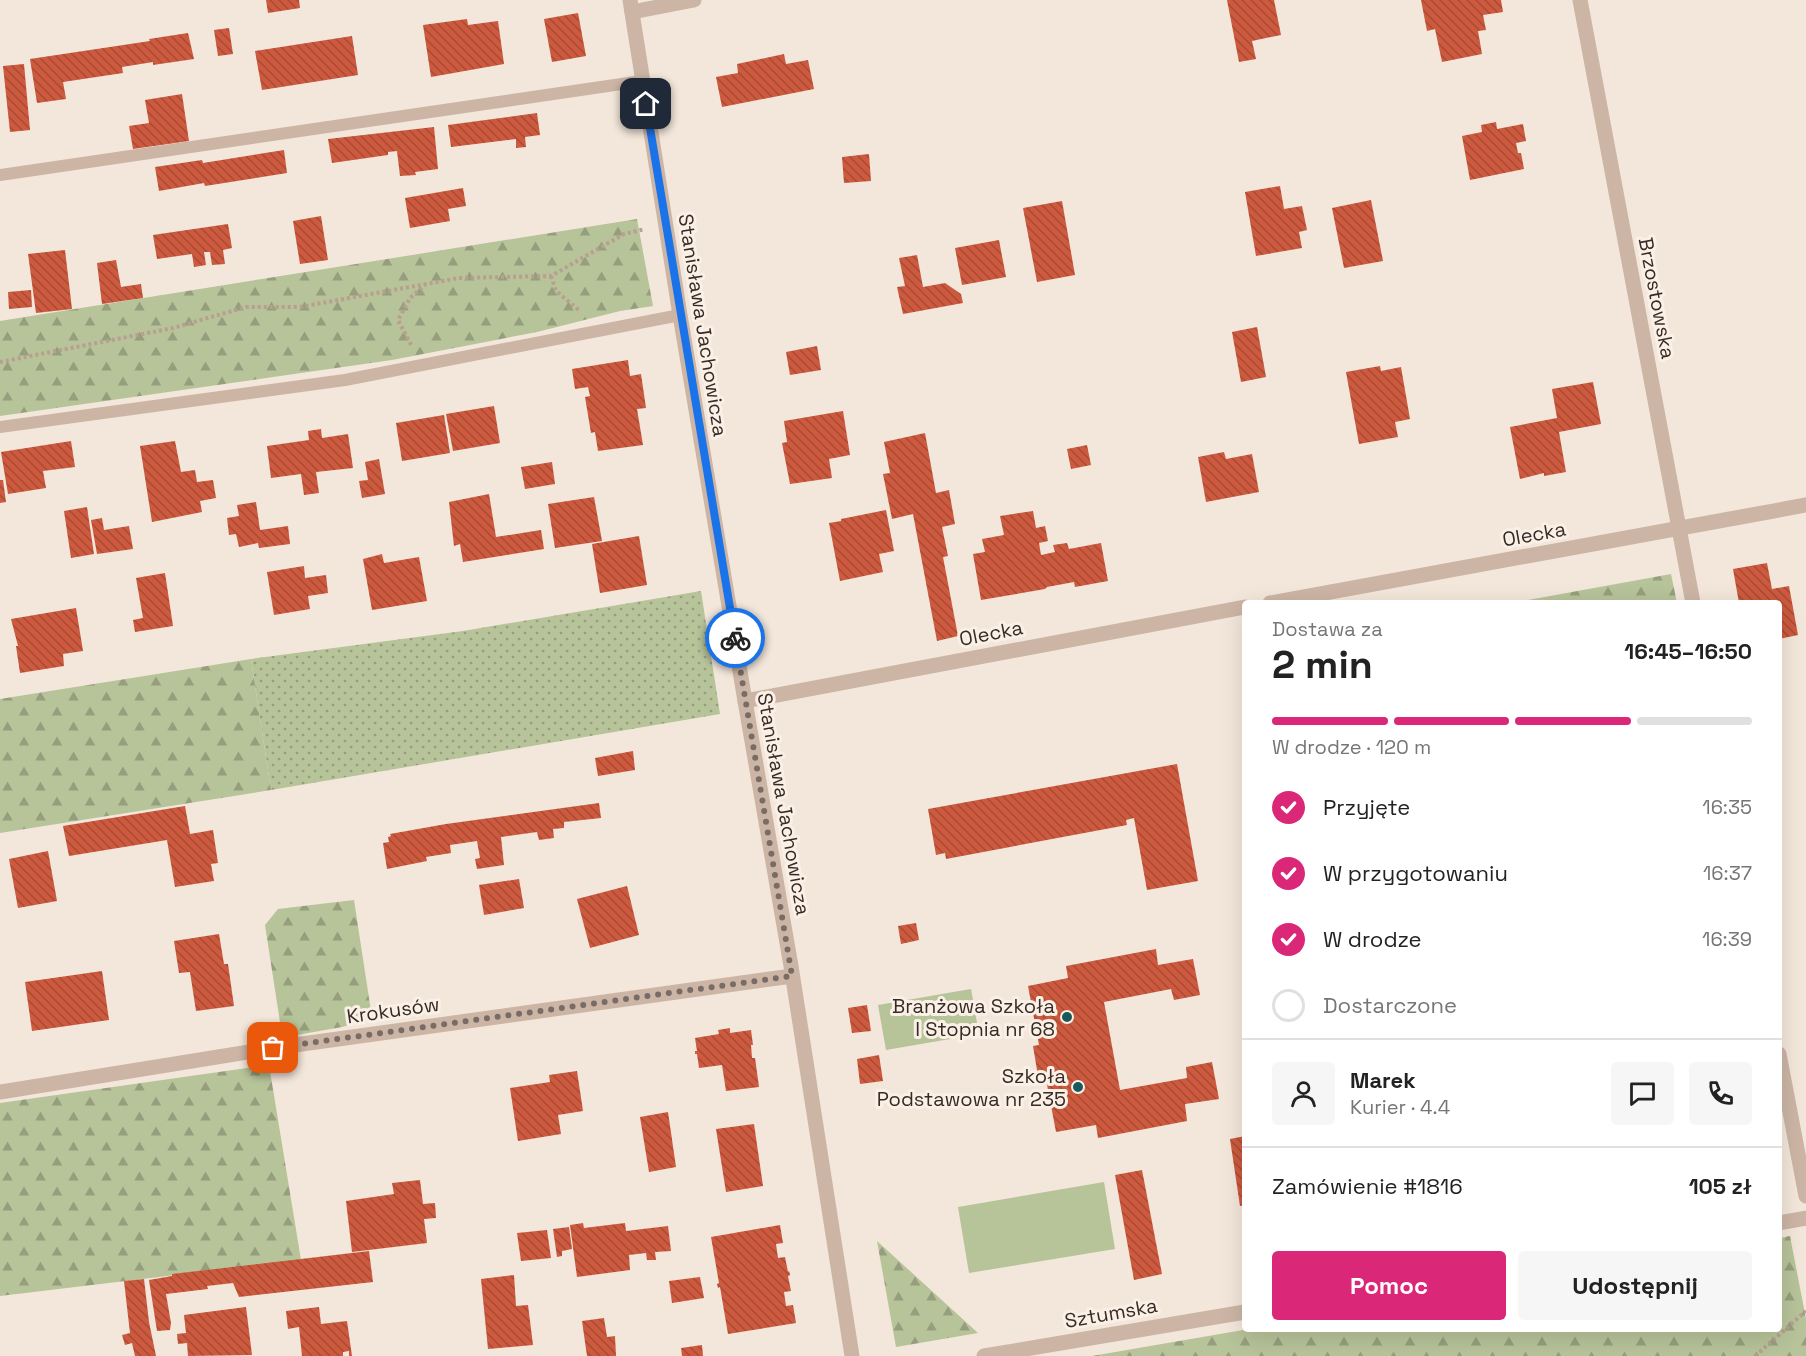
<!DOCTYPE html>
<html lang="pl">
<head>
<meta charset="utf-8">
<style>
	:root { --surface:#fff; --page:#f6f6f6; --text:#222; --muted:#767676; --line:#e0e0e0; --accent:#db2777 }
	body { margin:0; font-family:"Space Grotesk",sans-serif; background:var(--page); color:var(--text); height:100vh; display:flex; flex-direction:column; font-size:22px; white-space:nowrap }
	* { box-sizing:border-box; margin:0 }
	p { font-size:20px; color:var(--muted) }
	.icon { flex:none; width:33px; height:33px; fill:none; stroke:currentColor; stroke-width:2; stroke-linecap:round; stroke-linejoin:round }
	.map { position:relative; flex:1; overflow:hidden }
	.panel { position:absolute; left:1242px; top:600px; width:540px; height:732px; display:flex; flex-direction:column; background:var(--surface); border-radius:6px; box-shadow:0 6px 24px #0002 }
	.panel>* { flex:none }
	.pin { position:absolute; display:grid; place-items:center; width:51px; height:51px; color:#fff; margin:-26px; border-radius:12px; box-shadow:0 3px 9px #0006 }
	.courier { position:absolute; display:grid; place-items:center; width:60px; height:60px; margin:-30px; border:4px solid #1a73e8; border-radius:50%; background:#fff; color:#222; box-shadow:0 2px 8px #0007 }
	.head em { font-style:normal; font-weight:600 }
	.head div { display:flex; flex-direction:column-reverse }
	.head { display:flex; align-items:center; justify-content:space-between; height:102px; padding:0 30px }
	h1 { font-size:39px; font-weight:600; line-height:45px }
	.bar { display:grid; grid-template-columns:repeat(4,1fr); gap:9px 6px; align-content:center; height:72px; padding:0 30px }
	.bar i { height:8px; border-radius:4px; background:var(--line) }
	.bar .active { background:var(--accent) }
	.bar p { grid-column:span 4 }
	.line { display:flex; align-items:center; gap:15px; padding:0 30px; border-top:2px solid var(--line) }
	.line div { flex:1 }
	.round { display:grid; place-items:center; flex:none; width:63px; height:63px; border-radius:6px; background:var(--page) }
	ol { padding:0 30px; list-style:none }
	li { display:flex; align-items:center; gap:18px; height:66px }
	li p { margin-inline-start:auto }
	li .icon { padding:6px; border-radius:50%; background:var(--accent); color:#fff; stroke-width:4 }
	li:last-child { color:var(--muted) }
	li i { width:33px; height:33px; border:3px solid var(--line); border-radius:50% }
	.action { display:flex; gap:12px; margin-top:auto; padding:12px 30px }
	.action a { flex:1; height:69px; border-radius:6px; background:var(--accent); color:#fff; font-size:24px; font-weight:600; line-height:69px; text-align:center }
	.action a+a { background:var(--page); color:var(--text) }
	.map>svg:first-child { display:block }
	.grass { fill:url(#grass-dots) }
	.forest { fill:url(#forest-firs) }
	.pitch { fill:#b7c399 }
	.building { fill:url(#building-back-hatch) }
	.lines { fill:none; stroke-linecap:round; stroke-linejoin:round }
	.path { stroke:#b89f8f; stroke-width:4; stroke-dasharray:3 3; stroke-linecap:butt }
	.service { stroke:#ccb5a5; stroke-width:12 }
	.minor { stroke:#ccb5a5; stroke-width:15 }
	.tertiary { stroke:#ccb5a5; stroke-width:15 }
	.done { stroke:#796c66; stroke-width:6; stroke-dasharray:0 10.8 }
	.route { stroke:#1a73e8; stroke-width:8 }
	.poi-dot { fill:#1a595b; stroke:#faf0e6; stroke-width:2 }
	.labels { text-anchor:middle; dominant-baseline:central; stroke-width:6; stroke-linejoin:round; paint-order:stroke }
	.street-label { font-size:20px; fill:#372b27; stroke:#faf0e6 }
	.poi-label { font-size:20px; fill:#372b27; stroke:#faf0e6; text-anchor:end }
</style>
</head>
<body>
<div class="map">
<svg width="1806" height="1356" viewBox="0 0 1806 1356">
	<defs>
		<pattern id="grass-dots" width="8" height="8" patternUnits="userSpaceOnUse" patternTransform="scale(1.5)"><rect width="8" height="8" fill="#b7c399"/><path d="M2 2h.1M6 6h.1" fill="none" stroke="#969f7d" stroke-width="1.8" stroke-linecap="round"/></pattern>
		<pattern id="forest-firs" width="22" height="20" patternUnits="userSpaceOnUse" patternTransform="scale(1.5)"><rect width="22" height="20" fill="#b7c399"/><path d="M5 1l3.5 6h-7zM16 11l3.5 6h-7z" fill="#969f7d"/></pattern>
		<pattern id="building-back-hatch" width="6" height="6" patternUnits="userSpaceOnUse" patternTransform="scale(1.5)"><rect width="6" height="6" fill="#cd5a3e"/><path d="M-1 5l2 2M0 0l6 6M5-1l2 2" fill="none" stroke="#a74b34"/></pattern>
	</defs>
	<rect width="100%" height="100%" fill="#f3e6da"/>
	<path class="grass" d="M701,591L720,714L271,790L251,659L463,631Z"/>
	<g class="forest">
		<path d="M637,219L653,306L620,311L537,332L392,360L0,416V321Z"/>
		<path d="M1671,574L1677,603H1512Z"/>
		<path d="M251,659L271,790L0,833V699Z"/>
		<path d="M354,900L372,1018L342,1027L297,1035L280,1022L265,925L278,909Z"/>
		<path d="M269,1065L301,1260L0,1296V1103Z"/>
		<path d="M1790,1236L1806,1319V1356H1092L1249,1329H1779V1238Z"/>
		<path d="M877,1241L978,1333L896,1347Z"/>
	</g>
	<g class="pitch">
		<path d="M971,989L979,1034L886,1050L878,1005Z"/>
		<path d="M1104,1182L1115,1249L969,1273L958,1207Z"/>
	</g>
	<g class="building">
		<path d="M266,0H299L300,8L268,13Z"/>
		<path d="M1227,0H1274L1281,35L1252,41L1256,59L1239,62Z"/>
		<path d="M1421,0H1501L1503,12L1483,15L1486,30L1478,31L1482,54L1442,62L1435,29L1427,31Z"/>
		<path d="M578,13L586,56L552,62L544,19Z"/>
		<path d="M467,19L468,25L498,21L504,64L431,77L423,25Z"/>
		<path d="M229,28L233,54L218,56L214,30Z"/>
		<path d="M188,33L194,59L153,65V62L122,67L123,73L63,82L66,99L37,103L30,59L150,41L149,39Z"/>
		<path d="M352,36L358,75L262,90L255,51Z"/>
		<path d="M784,54L786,64L808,60L814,89L722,107L716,77L738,73L737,64Z"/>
		<path d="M24,64L30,130L10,132L3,66Z"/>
		<path d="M182,94L189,141L133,149L129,126L149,123L145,100Z"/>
		<path d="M537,113L540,135L525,137L526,147L516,148V139L451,147L448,125Z"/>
		<path d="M1496,122L1497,129L1523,124L1526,141L1516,143L1518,153H1521L1524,169L1470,180L1462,136L1482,132L1481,125Z"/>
		<path d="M434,127L438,169L415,172L416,175L400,176L397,151L388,152V155L332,163L328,139Z"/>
		<path d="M284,150L287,173L205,186L204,183L159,191L155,167L202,160L203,163Z"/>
		<path d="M869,154L871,181L844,183L842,157Z"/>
		<path d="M1280,186L1284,209L1302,206L1307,230L1299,232L1302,248L1256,256L1245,192Z"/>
		<path d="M463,188L466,206L448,209L450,221L410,228L405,198Z"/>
		<path d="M1371,200L1383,261L1344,268L1332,208Z"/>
		<path d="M1062,201L1075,275L1037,282L1023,208Z"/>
		<path d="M321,216L328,260L300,264L293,221Z"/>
		<path d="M228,224L232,248L223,250L225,264L212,265L210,252H204L206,265L194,267L192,254L157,259L153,235Z"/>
		<path d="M999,240L1006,277L962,285L955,248Z"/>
		<path d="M65,250L72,309L36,313L28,254Z"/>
		<path d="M917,255L923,287L945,283L961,294L963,303L903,314L897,287L905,286L899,258Z"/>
		<path d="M116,260L121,287L141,284L143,298L102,304L97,263Z"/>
		<path d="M31,290L32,307L9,309L8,292Z"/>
		<path d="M1257,327L1266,377L1241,382L1232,332Z"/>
		<path d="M817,346L821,370L790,375L786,352Z"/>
		<path d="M628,360L630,376L641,374L646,408L637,409L643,445L598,451L595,432L591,433L585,397L590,396L588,387L575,389L572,369Z"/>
		<path d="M1380,366L1381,371L1401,367L1410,419L1395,422L1398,437L1359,444L1346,372Z"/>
		<path d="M1593,382L1601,424L1559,432L1566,472L1544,476V473L1520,479L1510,427L1557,418L1552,389Z"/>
		<path d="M494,406L500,443L453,451L446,414Z"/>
		<path d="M843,411L850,455L829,459L832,478L790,484L782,443L787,442L784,421Z"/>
		<path d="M444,415L450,453L402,461L396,423Z"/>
		<path d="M321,429L322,438L348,434L353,468L316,472L319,493L304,495L301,474L271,478L267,446L309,440L308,431Z"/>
		<path d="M925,433L936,493L949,490L955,524L942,527L948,556L943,557L958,636L937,641L913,514L892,519L883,474L890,473L884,442Z"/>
		<path d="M71,441L75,467L43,471L46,488L8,494L1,452Z"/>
		<path d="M175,441L181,472L195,470L197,482L213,480L216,498L200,501L202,512L152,522L140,446Z"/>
		<path d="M1087,445L1091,465L1071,469L1067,449Z"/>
		<path d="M1224,452L1226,459L1252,454L1259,492L1206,502L1198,457Z"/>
		<path d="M379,459L385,494L362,498L359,481L368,480L365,462Z"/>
		<path d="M552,462L555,484L525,489L521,467Z"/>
		<path d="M0,480H3L6,502L0,503Z"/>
		<path d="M489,494L496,537L541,530L544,549L463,562L460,544L454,546L449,502Z"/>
		<path d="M594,497L602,541L555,548L548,504Z"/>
		<path d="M256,502L260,530L288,526L290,544L259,548L258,543L239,547L236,534L229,535L227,518L239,516L237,505Z"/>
		<path d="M87,507L94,554L71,558L64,511Z"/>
		<path d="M886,510L894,551L879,554L883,572L840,581L829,523L841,521V519Z"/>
		<path d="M1033,511L1036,528L1045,526L1048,541L1039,543L1041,555L1055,552L1053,545L1067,543L1069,549L1101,543L1108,581L1075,587L1074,582L1047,587L1045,589L981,600L973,554L985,552L982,539L1004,535L1000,516Z"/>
		<path d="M102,518L104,530L129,526L133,549L97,554L91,520Z"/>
		<path d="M639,536L647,585L600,593L592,544Z"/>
		<path d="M382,554L384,563L419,557L427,601L372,610L363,559Z"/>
		<path d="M1767,563L1772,589L1789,586L1798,635L1779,639V603H1739L1733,569Z"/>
		<path d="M304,566L305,578L326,575L328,593L308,596L310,609L274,615L267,572Z"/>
		<path d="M165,573L173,626L135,632L133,620L143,618L136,578Z"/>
		<path d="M76,608L83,651L63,654L64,666L20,673L16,646H18L11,619Z"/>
		<path d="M633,751L635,770L598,776L595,758Z"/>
		<path d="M1177,764L1198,881L1147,890L1134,818L1126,820L1127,825L946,859L945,853L936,855L928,809Z"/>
		<path d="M599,803L601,818L564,822V828L553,829L554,838L539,840L537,832L501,837L504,865L477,869L475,859L480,858L477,841L450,845L451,853L426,857L427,861L387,869L383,843L389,842L388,837L391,836L390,834L446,824Z"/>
		<path d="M185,806L190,834L213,830L218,863L211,864L214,881L175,887L167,840L69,856L63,826Z"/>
		<path d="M48,851L57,901L18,908L9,859Z"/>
		<path d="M519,879L524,908L484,915L479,885Z"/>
		<path d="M627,886L639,935L590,948L577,899Z"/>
		<path d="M916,923L919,940L901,944L898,926Z"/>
		<path d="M219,934L224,964H228L234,1006L196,1011L190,972L179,973L174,941Z"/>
		<path d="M1156,949L1158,965L1193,959L1200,995L1174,1000L1171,989L1104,1002L1120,1090L1187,1078L1186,1067L1212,1062L1219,1099L1185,1104L1187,1121L1098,1138L1096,1125L1056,1132L1045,1074L1038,1076L1033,1046L1039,1045L1028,986L1068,978L1066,966Z"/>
		<path d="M102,971L109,1020L32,1031L25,982Z"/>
		<path d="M867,1005L871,1031L852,1033L848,1008Z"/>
		<path d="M730,1028V1033L751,1030L753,1045H751L752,1058H755L759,1087L726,1091L722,1065L699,1068L697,1054H695V1051H697L695,1038L719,1034L718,1030Z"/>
		<path d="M879,1055L883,1081L860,1084L857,1059Z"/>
		<path d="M577,1071L583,1111L558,1115L561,1134L518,1141L510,1088L550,1082L549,1075Z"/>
		<path d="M668,1112L676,1167L649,1172L640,1117Z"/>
		<path d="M754,1124L763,1186L726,1192L716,1129Z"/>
		<path d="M1245,1136V1205L1240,1206L1230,1139Z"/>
		<path d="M1142,1170L1162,1274L1134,1280L1115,1175Z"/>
		<path d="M420,1180L423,1204L435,1203L436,1218L424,1219L427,1243L352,1252L346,1201L394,1194L392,1183Z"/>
		<path d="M583,1223L584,1228L625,1223L626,1231L668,1226L671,1251L655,1252L656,1260H647L646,1253L629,1255L630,1270L577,1277L570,1225Z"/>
		<path d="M780,1225L783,1243L776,1244L778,1258L785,1257L788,1272L789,1271L790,1274V1275L788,1276L791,1291L784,1292L786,1306L793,1305L796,1323L728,1334L720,1287L718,1288L717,1284L719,1283L711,1237Z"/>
		<path d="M569,1227L572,1249L562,1251V1256L557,1257L553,1229Z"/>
		<path d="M547,1230L551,1258L521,1261L517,1233Z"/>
		<path d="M369,1251L373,1282L239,1297L233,1283L207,1286L208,1289L166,1294L171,1323L170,1330L157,1331L149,1280L172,1276V1274Z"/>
		<path d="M514,1275L516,1306L528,1305L533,1345L488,1349L481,1279Z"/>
		<path d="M700,1277L704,1298L672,1303L669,1281Z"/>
		<path d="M144,1279L149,1322L156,1356H135L132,1343L125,1345L122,1335L130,1333L124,1281Z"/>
		<path d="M246,1307L252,1355L188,1356L187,1343L178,1344L177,1334L186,1333L184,1315Z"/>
		<path d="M319,1307L321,1324L347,1321L352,1356H349V1351L343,1352V1356H302L299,1327L288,1329L286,1311Z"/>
		<path d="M604,1318L607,1337L615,1336L616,1356H587L582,1321Z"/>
		<path d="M702,1345L703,1356H682L681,1348Z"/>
	</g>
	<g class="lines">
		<g class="path">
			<path d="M551,276L556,291L580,311"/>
			<path d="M411,345L398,320L410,298L425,285"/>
			<path d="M0,362L173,328L246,307H300L459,278L551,276L624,234L645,229"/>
			<path d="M1755,1356L1806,1311"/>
		</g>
		<g class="service">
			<path d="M0,175L642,81"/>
			<path d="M0,427L345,380L680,315"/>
		</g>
		<g class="minor">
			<path d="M1580,0L1693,603"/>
			<path d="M632,12L694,0"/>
			<path d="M745,701L791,966L852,1356"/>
			<path d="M1779,1054L1806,1196"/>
			<path d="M0,1092L273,1048L792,976"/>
			<path d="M1779,1223L1806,1218"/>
			<path d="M984,1356L1245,1312"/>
		</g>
		<g class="tertiary">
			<path d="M630,0L680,315L745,701L1245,607"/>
			<path d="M1270,603L1806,505"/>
		</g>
	</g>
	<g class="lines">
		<path class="done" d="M273,1048L792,976L735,638"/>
		<path class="route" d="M646,104L735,638"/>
	</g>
	<g class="poi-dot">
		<circle cx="1067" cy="1017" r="6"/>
		<circle cx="1078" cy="1087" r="6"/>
	</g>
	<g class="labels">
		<g class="street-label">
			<text transform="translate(1657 298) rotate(79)">Brzostowska</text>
			<text transform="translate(703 325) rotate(81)">Stanisława Jachowicza</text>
			<text transform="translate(1534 534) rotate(-10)">Olecka</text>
			<text transform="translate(991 633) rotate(-11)">Olecka</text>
			<text transform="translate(784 804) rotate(80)">Stanisława Jachowicza</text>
			<text transform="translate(393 1010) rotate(-8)">Krokusów</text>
			<text transform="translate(1111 1313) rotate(-10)">Sztumska</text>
		</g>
		<g class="poi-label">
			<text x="1055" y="1006">Branżowa Szkoła<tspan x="1055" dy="23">I Stopnia nr 68</tspan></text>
			<text x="1066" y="1076">Szkoła<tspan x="1066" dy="23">Podstawowa nr 235</tspan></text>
		</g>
	</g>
</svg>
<div class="pin" style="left:273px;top:1048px;background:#ea580c"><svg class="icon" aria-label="bag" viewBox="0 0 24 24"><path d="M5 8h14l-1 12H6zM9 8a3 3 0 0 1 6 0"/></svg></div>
<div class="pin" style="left:646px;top:104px;background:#1f2937"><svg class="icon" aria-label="home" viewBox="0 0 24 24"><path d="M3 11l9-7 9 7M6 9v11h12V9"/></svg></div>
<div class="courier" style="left:735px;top:638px"><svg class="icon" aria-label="bike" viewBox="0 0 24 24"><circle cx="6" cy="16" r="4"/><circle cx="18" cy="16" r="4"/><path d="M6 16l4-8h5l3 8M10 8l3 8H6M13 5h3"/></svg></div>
<section class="panel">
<div class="head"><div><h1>2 min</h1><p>Dostawa za</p></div><em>16:45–16:50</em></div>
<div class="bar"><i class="active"></i><i class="active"></i><i class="active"></i><i></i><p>W drodze · 120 m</p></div>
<ol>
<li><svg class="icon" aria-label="check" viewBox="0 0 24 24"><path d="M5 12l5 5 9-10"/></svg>Przyjęte<p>16:35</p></li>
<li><svg class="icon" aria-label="check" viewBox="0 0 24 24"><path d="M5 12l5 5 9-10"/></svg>W przygotowaniu<p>16:37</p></li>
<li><svg class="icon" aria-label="check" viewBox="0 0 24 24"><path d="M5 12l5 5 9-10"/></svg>W drodze<p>16:39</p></li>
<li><i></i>Dostarczone</li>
</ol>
<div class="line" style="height:108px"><a class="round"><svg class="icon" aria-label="person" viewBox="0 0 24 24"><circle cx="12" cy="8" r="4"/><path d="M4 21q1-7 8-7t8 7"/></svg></a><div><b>Marek</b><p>Kurier · 4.4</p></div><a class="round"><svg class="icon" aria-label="chat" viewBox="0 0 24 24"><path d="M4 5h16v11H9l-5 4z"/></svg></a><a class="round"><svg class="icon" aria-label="phone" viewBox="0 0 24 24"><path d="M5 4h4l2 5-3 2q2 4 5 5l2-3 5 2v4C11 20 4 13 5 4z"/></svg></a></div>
<div class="line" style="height:78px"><div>Zamówienie #1816</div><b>105 zł</b></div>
<div class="action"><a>Pomoc</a><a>Udostępnij</a></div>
</section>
</div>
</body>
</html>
